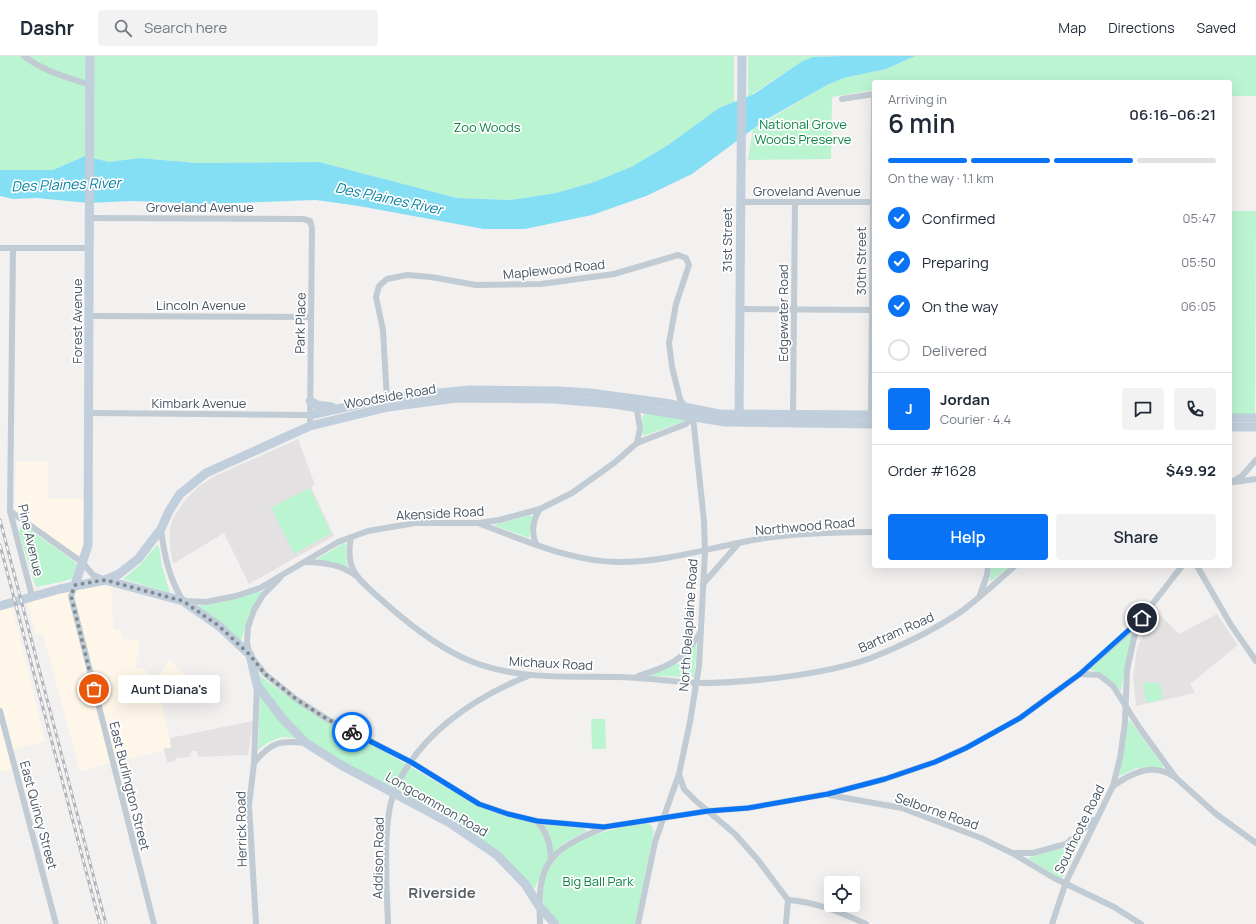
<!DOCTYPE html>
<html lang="en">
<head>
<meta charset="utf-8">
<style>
	:root { --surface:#fff; --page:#f2f2f3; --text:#1f2937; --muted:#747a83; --line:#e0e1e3; --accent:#0873f5 }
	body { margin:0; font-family:Manrope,sans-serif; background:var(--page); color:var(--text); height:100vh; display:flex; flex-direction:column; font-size:15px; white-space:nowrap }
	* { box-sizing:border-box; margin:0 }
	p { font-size:13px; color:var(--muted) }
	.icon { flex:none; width:22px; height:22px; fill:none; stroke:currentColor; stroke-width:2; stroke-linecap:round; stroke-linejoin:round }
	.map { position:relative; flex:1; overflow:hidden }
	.sheet { position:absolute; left:872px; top:24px; width:360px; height:488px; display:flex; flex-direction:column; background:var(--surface); border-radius:4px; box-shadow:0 4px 16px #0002 }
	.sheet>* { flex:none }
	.tools { position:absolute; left:824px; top:820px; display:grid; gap:8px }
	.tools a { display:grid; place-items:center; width:36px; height:36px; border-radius:4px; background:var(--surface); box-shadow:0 4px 16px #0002; font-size:20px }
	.pin { position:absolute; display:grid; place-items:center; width:34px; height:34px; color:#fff; margin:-17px; border:2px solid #fff; border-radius:50%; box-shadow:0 1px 4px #0007 }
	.courier { position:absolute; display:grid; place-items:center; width:40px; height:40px; margin:-20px; border:3px solid #0873f5; border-radius:50%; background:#fff; color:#222; box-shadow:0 1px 5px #0007 }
	.bubble { position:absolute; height:28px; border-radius:4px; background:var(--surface); box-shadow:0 4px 16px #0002; font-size:13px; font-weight:600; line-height:28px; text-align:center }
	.overview em { font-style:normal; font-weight:600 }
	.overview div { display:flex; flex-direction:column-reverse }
	.overview { display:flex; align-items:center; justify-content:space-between; height:68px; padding:0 16px }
	h1 { font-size:26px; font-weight:600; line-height:30px }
	.bar { display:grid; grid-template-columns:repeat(4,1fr); gap:6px 4px; align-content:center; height:48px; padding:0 16px }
	.bar i { height:5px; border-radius:3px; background:var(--line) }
	.bar .selected { background:var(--accent) }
	.bar p { grid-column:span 4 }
	.line { display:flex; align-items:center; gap:10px; padding:0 16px; border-top:1px solid var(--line) }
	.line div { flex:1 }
	.round { display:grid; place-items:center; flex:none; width:42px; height:42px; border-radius:4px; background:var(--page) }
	ol { padding:0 16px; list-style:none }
	li { display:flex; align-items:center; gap:12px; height:44px }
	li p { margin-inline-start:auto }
	li .icon { padding:4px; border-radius:50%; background:var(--accent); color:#fff; stroke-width:4 }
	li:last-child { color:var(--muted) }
	li i { width:22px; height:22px; border:2px solid var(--line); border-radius:50% }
	.button { display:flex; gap:8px; margin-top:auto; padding:8px 16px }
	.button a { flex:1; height:46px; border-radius:4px; background:var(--accent); color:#fff; font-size:16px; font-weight:600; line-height:46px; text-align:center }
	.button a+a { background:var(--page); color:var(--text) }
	header { display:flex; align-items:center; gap:24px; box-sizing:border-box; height:56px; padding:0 20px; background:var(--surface); border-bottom:1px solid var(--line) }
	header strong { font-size:19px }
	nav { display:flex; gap:22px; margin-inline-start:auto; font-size:14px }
	.search { width:280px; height:36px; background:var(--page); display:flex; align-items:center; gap:10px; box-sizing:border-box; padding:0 14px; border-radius:4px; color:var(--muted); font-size:15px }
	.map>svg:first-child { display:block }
	.commercial { fill:#fef7e9 }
	.education { fill:#e4e1e2 }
	.green { fill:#bbf4d0 }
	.water { fill:#84dff4 }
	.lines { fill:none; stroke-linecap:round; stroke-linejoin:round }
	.street { stroke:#c0cbd3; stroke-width:6 }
	.secondary { stroke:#c1cedb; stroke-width:9 }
	.rail-casing { stroke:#b2b5bb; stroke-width:3 }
	.rail { stroke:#fff; stroke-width:1.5; stroke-dasharray:4.5; stroke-linecap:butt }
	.done { stroke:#838b92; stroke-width:4; stroke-dasharray:0 7.2 }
	.route { stroke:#0873f5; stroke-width:5 }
	.labels { text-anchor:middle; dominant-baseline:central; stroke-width:3.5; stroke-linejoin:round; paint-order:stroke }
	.park-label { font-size:13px; fill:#0e8447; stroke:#fff }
	.street-label { font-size:13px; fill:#465460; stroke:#fff }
	.water-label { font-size:14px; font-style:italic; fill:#0381a0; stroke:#fff }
	.quarter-label { font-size:15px; font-weight:bold; fill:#5c6166; stroke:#fff }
</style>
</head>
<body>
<header>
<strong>Dashr</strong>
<div class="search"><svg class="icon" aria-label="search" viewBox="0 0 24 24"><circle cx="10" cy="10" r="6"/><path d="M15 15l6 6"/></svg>Search here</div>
<nav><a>Map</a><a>Directions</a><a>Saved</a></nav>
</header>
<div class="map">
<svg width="1256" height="868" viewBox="0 0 1256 868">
	<rect width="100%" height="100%" fill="#f3f0f0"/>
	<g class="commercial">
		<path d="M48,405V442H87L86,508L15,455L16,406Z"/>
		<path d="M111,529L113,573L120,574L122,583L140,584L135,613L143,611L155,628L169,603L192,626L161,645L172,692H164V694L80,715L43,578L36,579L73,717L27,546L65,536Z"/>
		<path d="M11,547L45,685L10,695L15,712L0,716V551Z"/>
	</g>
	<g class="education">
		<path d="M298,383L315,429L311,431L334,480L249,528L224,477L173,508L170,491V472L173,463L184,445L198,431L213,421Z"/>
		<path d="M1157,556L1179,578L1217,558L1238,589L1190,628L1195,637L1136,650L1133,621L1137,593L1140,585Z"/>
		<path d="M253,665L248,699L198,701L197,695H192L189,701L176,702V704L167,707L164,692H171L170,682Z"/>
	</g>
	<g class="green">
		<path d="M0,0H734V46L719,52L668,89L633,110L594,126L556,137L510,144L457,142L319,106L197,107L139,102L109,106L85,100L53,114H0Z"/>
		<path d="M748,0H845L812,1L801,6L748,41Z"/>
		<path d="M915,0H1256V40H1230V26H874V34L832,41L831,103L748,104L753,73L829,28L844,22L886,13Z"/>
		<path d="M1230,155H1256L1255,358L1230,359Z"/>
		<path d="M645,357L685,364V365L643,380L642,362Z"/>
		<path d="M310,432L331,477L294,498L271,452Z"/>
		<path d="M530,459L533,461L529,482L493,469Z"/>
		<path d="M25,470L75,506L77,509L73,522L65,525L36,531L19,477L20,471Z"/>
		<path d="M344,487L346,488V500L348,511L317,503Z"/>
		<path d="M157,489L159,491L162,510L170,537L123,523L140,509Z"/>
		<path d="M991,510H1010L990,526Z"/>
		<path d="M261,535V537L249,558L241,585L197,550L219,547Z"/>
		<path d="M1129,579H1131V582L1121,635L1102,618L1089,613Z"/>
		<path d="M695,589L697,590L694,621L649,620L679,607Z"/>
		<path d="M258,618L286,639L480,751C514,764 548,770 584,772L587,775L564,787L550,801L534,834L510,807L305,683L282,681L269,686L258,694L260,635Z"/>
		<path d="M1143,626L1160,627L1163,643L1146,647Z"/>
		<path d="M591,663H605L606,693H592Z"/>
		<path d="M1129,663L1163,710V712H1137L1119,720Z"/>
		<path d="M646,767L651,769L654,775L635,868H560C544,852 540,852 544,829C550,784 609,773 646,767Z"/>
		<path d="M1082,778L1083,779L1062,822L1058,821L1027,802L1064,792Z"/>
	</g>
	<path class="water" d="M845,0H915L886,13L844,22L829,28L764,65L692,118L646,140L592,159L525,173H484L359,150L316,144L204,148L132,145L88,147L37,142L13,143L0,140V114H53L85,100L109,106L139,102L197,107L319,106L457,142L510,144L556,137L594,126L633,110L668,89L719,52L754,38L801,6L812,1Z"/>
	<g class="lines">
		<g class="street">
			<path d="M24,0C44,16 67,21 90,29"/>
			<path d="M842,43L874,38"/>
			<path d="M740,146H874"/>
			<path d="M90,162L303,163L310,165L312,172L310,370"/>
			<path d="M0,192H90"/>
			<path d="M13,192L10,455L32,540"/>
			<path d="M740,253L874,254"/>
			<path d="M90,260L311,261"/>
			<path d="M387,345L383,274L376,241L379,230L387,223L407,219L431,221L476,229L541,228L614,218L678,199L686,202L689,209L676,248L669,287L672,311L680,343L686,353"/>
			<path d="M636,348L640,373L637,387"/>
			<path d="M89,357L310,359"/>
			<path d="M793,362L795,146"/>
			<path d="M871,362L874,42"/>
			<path d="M1234,426L1256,423"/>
			<path d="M1230,427L1242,420L1256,404"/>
			<path d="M10,455L83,507L93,519L103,523"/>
			<path d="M480,468C525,484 571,506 619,506C668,506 712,491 759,483C797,477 836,476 874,476"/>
			<path d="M161,473C164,499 169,522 183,545L206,546L236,540L260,532L338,486L368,475L415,467H479L499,464L540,453L572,437L614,407L637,387L686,368L693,361"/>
			<path d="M351,481C344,517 361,525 385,547C411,570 441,594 473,606C519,624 569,620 617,621C644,621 670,626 697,627C747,627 824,619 871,602C901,590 932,575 959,557C979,543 996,526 1015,510"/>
			<path d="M536,488C531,477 533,463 540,453"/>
			<path d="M305,506C322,506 340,508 355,519"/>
			<path d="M1197,510L1231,569L1256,605"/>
			<path d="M280,522L263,539L254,554L248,571L247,587L250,599L265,618L296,643L327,663L411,706L479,748L508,758L537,765L604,771L708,755L748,752L827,738L885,723L935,706L966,692L1020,662L1080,618L1137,568L1182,510"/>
			<path d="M703,528L738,488"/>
			<path d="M75,529L71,540L154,868"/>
			<path d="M980,539L987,519L988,510"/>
			<path d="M1080,618L1099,619L1113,630L1139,671L1176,722L1216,758L1256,787"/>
			<path d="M638,620C668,611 683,605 700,577"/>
			<path d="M0,655L56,868"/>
			<path d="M254,707C271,686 280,684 306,687"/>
			<path d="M679,718L684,733L696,745L735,778L758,804L788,844L786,868"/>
			<path d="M1113,730C1130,718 1152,706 1173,720"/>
			<path d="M829,739L902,752L981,782L1012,797H1033L1066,788L1094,764"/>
			<path d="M537,765C547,777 550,787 551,802"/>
			<path d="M1012,797L1054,822L1114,851L1141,868"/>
			<path d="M788,844C816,846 840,856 866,868"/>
			<path d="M256,868L249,749L254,707L257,629"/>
			<path d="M388,868C387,835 382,766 394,737C416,680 473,642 528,620"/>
			<path d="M540,868C537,808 547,795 603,772"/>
			<path d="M638,868L655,786L679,718L690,666L699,610L705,496L704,465L693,361"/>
			<path d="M1052,868L1066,826L1113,730L1120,702L1125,667L1127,614L1137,568"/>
		</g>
		<g class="secondary">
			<path d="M310,345L317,349L332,351"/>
			<path d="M310,359L387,342L469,334L559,335L590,337L665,347L719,358L874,359"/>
			<path d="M1230,362H1256"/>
			<path d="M739,365L742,0"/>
			<path d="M1230,371H1256"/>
			<path d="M105,524L119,518L138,503L161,473L169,455L180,438L206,417L310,370L388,351L457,342L554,343L613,348L725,366L874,368"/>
			<path d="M75,529L88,489L90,0"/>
			<path d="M0,550L60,533L105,524L183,545L219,570L250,599L257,629L282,662L306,687L341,709L450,767L497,799L525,828L539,850L555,868"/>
		</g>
		<defs>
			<g id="rail">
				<path d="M0,464L106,868"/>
				<path d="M0,489L100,868"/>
			</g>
		</defs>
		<use href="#rail" class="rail-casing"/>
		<use href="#rail" class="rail"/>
	</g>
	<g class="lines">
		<path class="done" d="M94,633L71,540L75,529L105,524L183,545L219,570L250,599L265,618L296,643L327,663L352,676"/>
		<path class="route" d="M352,676L411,706L479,748L508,758L537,765L604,771L708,755L748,752L828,738L885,723L935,706L966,692L1020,662L1080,618L1142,562"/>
	</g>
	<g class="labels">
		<g class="park-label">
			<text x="803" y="68">National Grove<tspan x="803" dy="15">Woods Preserve</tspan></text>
			<text x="487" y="71">Zoo Woods</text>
			<text x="598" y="825">Big Ball Park</text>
		</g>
		<g class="street-label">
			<text x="807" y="135">Groveland Avenue</text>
			<text x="200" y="151">Groveland Avenue</text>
			<text transform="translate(727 184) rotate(-90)">31st Street</text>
			<text transform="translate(861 205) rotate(-90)">30th Street</text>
			<text transform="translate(554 213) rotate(-6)">Maplewood Road</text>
			<text x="201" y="249">Lincoln Avenue</text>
			<text transform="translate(783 257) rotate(-90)">Edgewater Road</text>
			<text transform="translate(77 265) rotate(-90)">Forest Avenue</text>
			<text transform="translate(300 267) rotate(-89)">Park Place</text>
			<text transform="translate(390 340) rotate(-10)">Woodside Road</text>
			<text x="199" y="347">Kimbark Avenue</text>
			<text transform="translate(440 457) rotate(-3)">Akenside Road</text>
			<text transform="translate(805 470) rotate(-5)">Northwood Road</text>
			<text transform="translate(31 484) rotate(77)">Pine Avenue</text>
			<text transform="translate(688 569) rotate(-86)">North Delaplaine Road</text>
			<text transform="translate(896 576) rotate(-24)">Bartram Road</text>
			<text transform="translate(551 607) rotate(3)">Michaux Road</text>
			<text transform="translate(130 730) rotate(76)">East Burlington Street</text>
			<text transform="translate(437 748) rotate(30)">Longcommon Road</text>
			<text transform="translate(937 755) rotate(19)">Selborne Road</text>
			<text transform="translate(39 759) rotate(75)">East Quincy Street</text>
			<text transform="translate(241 773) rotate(-91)">Herrick Road</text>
			<text transform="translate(1079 773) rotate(-64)">Southcote Road</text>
			<text transform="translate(378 802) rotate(-89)">Addison Road</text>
		</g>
		<g class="water-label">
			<text transform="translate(66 128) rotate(-2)">Des Plaines River</text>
			<text transform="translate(389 142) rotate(12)">Des Plaines River</text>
		</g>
		<g class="quarter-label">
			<text x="442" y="836">Riverside</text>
		</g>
	</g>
</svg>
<div class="tools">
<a><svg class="icon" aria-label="locate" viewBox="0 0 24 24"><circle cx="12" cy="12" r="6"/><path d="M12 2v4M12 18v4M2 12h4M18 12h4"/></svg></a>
</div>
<div class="pin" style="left:94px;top:633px;background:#ea580c"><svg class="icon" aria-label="bag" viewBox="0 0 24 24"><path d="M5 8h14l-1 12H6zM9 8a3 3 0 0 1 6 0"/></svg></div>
<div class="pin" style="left:1142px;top:562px;background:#1f2937"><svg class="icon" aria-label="home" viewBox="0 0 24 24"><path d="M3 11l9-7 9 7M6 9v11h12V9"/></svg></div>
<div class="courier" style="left:352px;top:676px"><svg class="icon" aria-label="bike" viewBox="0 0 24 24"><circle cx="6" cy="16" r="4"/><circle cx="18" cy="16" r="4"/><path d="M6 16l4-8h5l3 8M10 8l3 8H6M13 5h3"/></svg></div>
<div class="bubble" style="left:118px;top:619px;width:102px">Aunt Diana's</div>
<section class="sheet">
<div class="overview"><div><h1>6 min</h1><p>Arriving in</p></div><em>06:16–06:21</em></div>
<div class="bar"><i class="selected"></i><i class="selected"></i><i class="selected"></i><i></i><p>On the way · 1.1 km</p></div>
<ol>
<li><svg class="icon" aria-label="check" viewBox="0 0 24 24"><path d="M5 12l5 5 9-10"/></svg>Confirmed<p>05:47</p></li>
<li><svg class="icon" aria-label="check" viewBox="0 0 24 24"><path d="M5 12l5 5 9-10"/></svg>Preparing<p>05:50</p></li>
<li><svg class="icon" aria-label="check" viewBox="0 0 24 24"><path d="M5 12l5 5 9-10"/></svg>On the way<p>06:05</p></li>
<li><i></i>Delivered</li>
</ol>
<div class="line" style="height:72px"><b class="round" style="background:var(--accent);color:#fff">J</b><div><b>Jordan</b><p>Courier · 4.4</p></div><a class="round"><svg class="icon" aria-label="chat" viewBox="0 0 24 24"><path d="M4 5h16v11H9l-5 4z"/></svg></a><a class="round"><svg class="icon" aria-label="phone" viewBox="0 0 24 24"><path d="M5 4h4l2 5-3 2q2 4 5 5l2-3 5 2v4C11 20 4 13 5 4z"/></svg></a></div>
<div class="line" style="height:52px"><div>Order #1628</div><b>$49.92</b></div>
<div class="button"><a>Help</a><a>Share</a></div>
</section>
</div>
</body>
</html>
